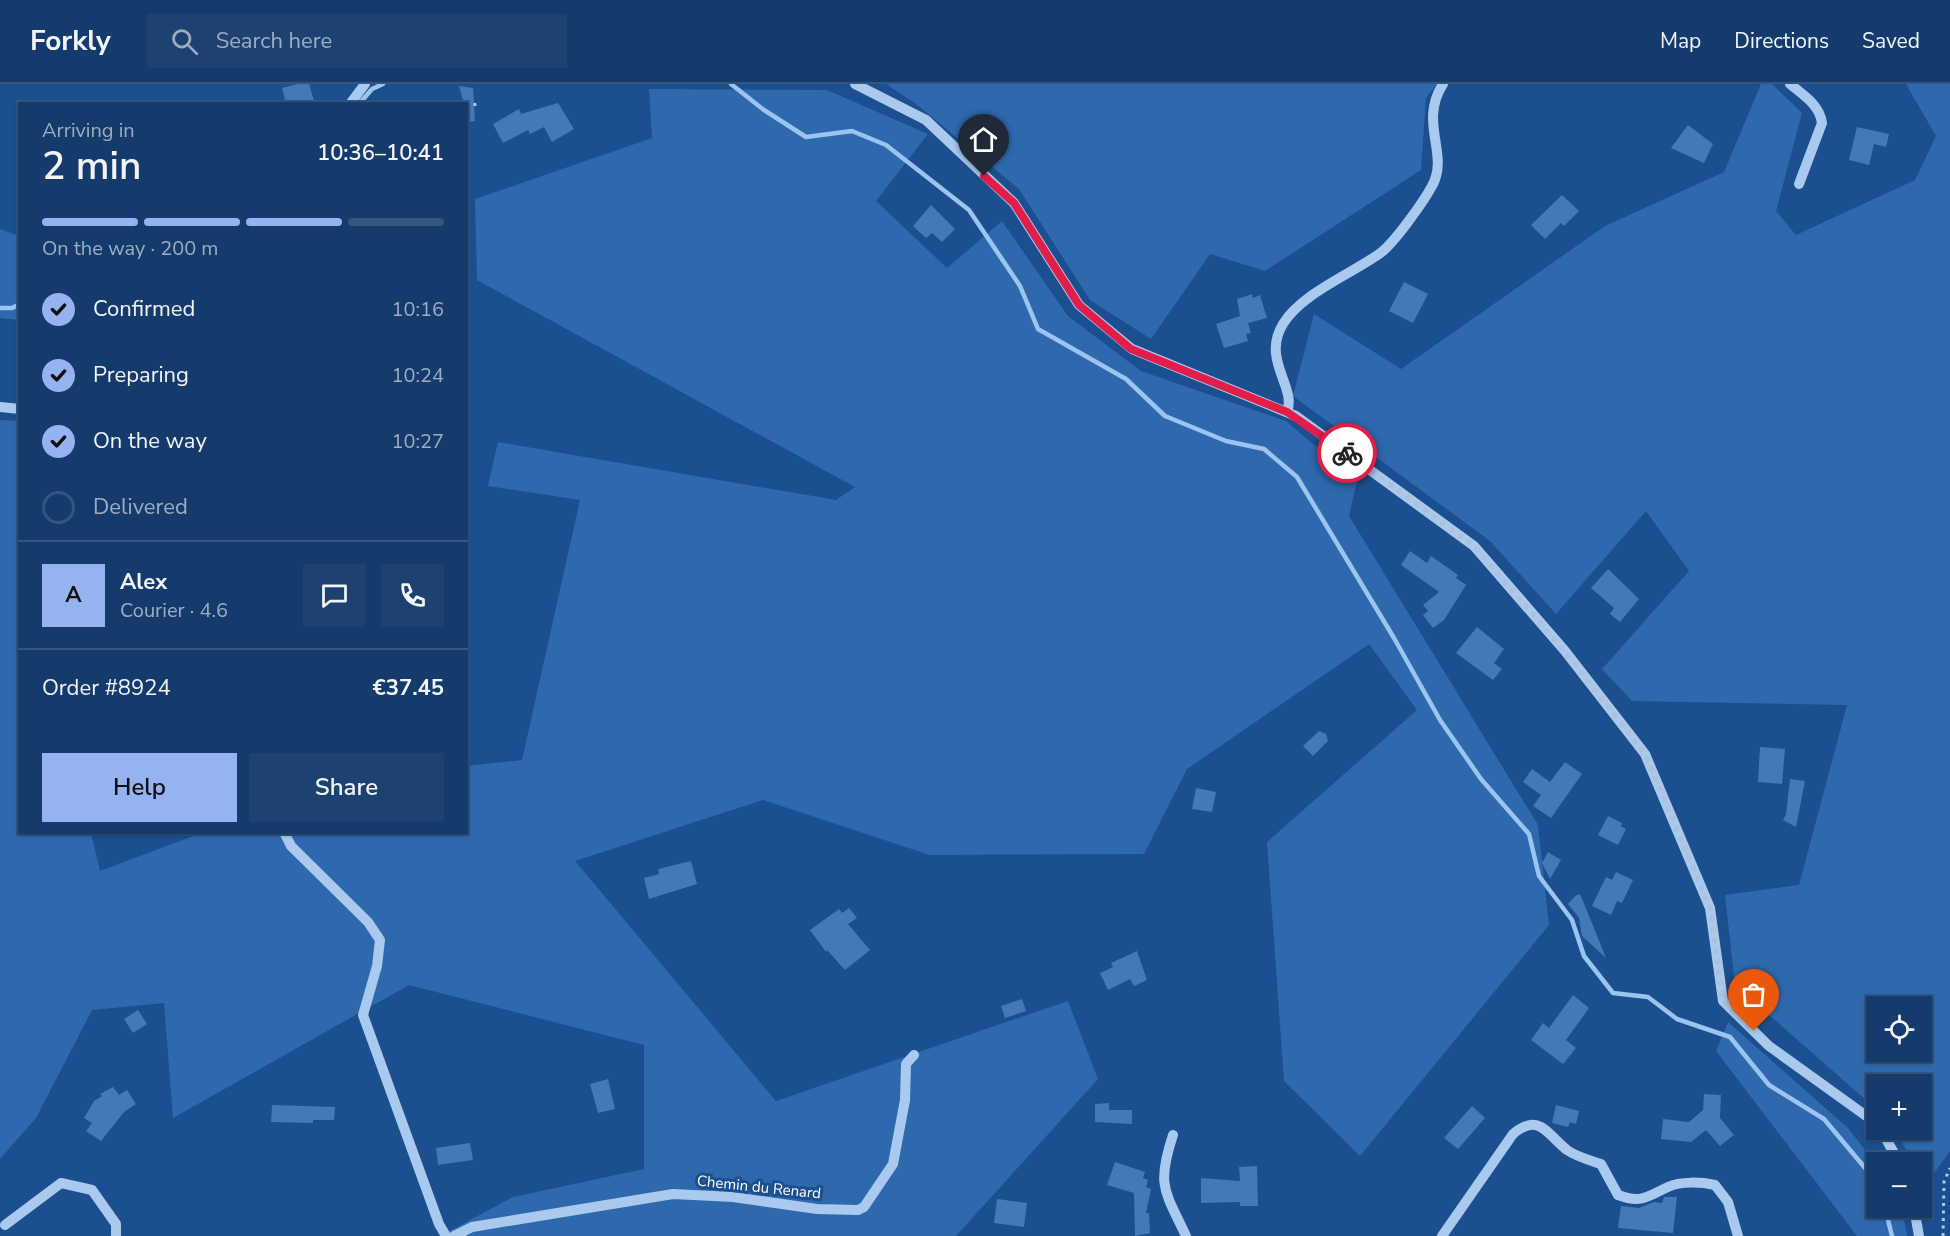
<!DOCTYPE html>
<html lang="en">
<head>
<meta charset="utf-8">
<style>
	:root { --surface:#143b6b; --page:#1d4271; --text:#f1f3f6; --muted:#9dadc1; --line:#33557e; --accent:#95b2f1 }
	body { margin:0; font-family:"Nunito Sans",sans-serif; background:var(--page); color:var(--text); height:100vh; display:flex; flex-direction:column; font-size:22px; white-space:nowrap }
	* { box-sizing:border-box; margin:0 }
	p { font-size:20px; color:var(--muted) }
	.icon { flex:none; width:33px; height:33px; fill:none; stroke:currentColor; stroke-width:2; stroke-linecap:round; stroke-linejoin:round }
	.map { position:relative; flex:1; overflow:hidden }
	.panel { position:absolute; left:18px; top:18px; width:450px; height:732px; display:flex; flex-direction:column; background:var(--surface); border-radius:0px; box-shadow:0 2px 4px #0004,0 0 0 2px var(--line) }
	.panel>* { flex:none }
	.buttons { position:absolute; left:1866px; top:912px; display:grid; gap:12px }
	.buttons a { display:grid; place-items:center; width:66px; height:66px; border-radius:0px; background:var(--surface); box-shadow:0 2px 4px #0004,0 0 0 2px var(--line); font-size:30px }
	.pin { position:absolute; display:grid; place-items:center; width:51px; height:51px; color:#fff; margin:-62px -26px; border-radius:50% 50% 50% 0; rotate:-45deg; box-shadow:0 0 6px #0007 }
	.pin .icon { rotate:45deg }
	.courier { position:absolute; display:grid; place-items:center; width:60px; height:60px; margin:-30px; border:4px solid #e11d48; border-radius:50%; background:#fff; color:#222; box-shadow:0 2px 8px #0007 }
	.headline em { font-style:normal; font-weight:600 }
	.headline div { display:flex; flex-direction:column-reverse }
	.headline { display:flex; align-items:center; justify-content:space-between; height:102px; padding:0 24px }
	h1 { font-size:39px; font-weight:600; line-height:45px }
	.bar { display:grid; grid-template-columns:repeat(4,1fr); gap:9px 6px; align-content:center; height:72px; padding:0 24px }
	.bar i { height:8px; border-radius:4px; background:var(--line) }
	.bar .selected { background:var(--accent) }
	.bar p { grid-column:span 4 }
	.line { display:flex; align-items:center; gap:15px; padding:0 24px; border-top:2px solid var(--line) }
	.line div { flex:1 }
	.round { display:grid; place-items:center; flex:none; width:63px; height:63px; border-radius:0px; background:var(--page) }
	ol { padding:0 24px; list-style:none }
	li { display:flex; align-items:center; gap:18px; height:66px }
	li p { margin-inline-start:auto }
	li .icon { padding:6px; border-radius:50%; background:var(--accent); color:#111; stroke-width:4 }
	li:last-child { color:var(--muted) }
	li i { width:33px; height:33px; border:3px solid var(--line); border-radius:50% }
	.action { display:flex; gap:12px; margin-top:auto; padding:12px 24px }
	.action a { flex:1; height:69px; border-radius:0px; background:var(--accent); color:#111; font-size:24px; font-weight:600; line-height:69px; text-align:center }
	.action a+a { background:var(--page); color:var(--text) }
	header { display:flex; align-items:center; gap:36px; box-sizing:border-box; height:84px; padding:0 30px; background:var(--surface); border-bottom:2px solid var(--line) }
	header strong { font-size:28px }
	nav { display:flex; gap:33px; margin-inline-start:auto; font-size:21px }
	.search { width:420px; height:54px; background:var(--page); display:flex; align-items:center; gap:15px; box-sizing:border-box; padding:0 21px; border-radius:0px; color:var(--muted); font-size:22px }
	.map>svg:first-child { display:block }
	.green { fill:#2e69ad; fill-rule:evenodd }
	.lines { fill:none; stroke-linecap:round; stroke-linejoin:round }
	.stream { stroke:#9cc4f0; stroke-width:4.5 }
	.building { fill:#4478b7 }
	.path { stroke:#a9c9ee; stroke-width:3; stroke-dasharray:3 4.5; stroke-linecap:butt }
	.minor { stroke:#a9c9ee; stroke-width:10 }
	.done { stroke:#afc1d8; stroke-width:6; stroke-dasharray:0 10.8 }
	.route { stroke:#e11d48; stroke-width:8 }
	.labels { text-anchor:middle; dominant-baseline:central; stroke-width:6; stroke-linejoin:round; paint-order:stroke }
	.street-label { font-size:15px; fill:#fff; stroke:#1b4f8f }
</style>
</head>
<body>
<header>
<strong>Forkly</strong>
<div class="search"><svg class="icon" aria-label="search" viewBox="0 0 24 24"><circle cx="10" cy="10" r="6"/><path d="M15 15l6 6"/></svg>Search here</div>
<nav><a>Map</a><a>Directions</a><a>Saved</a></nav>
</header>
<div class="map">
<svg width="1950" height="1152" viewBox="0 0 1950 1152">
	<rect width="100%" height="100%" fill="#1b4f8f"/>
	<g class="green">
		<path d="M886,0H1437L1426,14L1421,86L1265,187L1210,170L1151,255L1090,216L1019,105L916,20Z"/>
		<path d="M1761,0H1772L1802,29L1776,127L1796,151L1915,96L1936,52L1906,0H1950V1067L1924,1103L1922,1097V1078H1912L1896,1046H1922V1000H1876V1025L1735,901L1725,811L1799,801L1847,621L1632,617L1602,585L1689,487L1646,427L1556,530L1490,457L1293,312L1314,230L1401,285L1605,142L1724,88ZM1876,922H1922V968H1876Z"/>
		<path d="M649,5L827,6L928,50L876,117L947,184L1002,137L1068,232L1141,287L1286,337L1357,397L1349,432L1538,741L1549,841L1360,1072L1284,997L1267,758L1417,626L1369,560L1187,685L1144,770L930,771L763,716L575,777L776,1017L1068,917L1098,995L956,1152H440L513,1113L644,1085V961L409,901L173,1034L164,919L92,926L36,1034L0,1075V336L20,337V748L91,749L100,787L201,749L466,748L467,682L522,676L580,416L488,402L498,358L836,416L855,403L477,196L475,115L652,54Z"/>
		<path d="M0,145L19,152V236L0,234Z"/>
		<path d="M1728,938L1848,1044L1876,1080V1124H1902L1907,1152H1857L1716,967Z"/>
	</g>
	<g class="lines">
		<g class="stream">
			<path d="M731,0L764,26L806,53L852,47L886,61L969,126L1020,202L1038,245L1126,295L1165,332L1226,357L1264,365L1297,393L1394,554L1440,636L1481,695L1529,750L1539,792L1572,836L1584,872L1613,909L1648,913L1677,935L1730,953L1769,1001L1824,1035L1876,1097"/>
			<path d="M359,20L372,5L383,0"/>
			<path d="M0,224H12L20,220"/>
			<path d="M1885,1124L1892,1152"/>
		</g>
	</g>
	<g class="building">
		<path d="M297,0H309L315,20H286L282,4Z"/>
		<path d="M459,2L473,4L475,37L469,38L466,20H464Z"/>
		<path d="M558,19L574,45L552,58L544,43L530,50L528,46L503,59L493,40L519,25L521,30Z"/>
		<path d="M1688,41L1713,60L1704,79L1671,64Z"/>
		<path d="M1857,43L1889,50L1886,63L1874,60L1869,81L1849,76Z"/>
		<path d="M1562,111L1579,127L1564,142L1561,139L1545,155L1531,141Z"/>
		<path d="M931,121L955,145L942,158L932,149L926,154L913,142Z"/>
		<path d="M1404,198L1428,210L1413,239L1389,227Z"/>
		<path d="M1252,210L1253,214L1260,211L1267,234L1248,239L1251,249L1246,250L1248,257L1224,264L1216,240L1240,232L1237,215Z"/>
		<path d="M1410,467L1427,479L1431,472L1458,491L1456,494L1466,501L1444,536L1433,544L1423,531L1428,527L1423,521L1439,508L1401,481Z"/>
		<path d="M1608,485L1639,515L1620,538L1610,530L1614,524L1591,504Z"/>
		<path d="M1477,543L1504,565L1494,579L1502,585L1493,596L1456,569Z"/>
		<path d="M1319,647L1326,650L1328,657L1313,672L1303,662Z"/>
		<path d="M1760,663L1785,665L1782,700L1758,698Z"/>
		<path d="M1565,678L1582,690L1551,734L1533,722L1541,711L1523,698L1532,685L1550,698Z"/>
		<path d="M1790,695L1805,697L1796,743L1783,736L1786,730Z"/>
		<path d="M1196,704L1216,708L1212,728L1192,725Z"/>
		<path d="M1608,732L1622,739L1621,742L1626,745L1618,761L1598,751Z"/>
		<path d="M1548,768L1561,776L1550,795L1542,779Z"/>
		<path d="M691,777L697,800L649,815L644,794L659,790L658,785Z"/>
		<path d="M1616,788L1633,796L1622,819L1617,817L1611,831L1592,822L1606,793L1612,796Z"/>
		<path d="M1580,810L1587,827L1606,874L1582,852L1579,834L1568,820L1575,812Z"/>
		<path d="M849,824L857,834L848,840L870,866L845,886L827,866L826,868L810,846L839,825L842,829Z"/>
		<path d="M1137,867L1147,896L1134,902L1130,895L1108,906L1100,889L1113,883L1111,879Z"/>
		<path d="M1573,911L1589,924L1566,956L1576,964L1563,980L1531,956L1543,939L1549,944Z"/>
		<path d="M1022,915L1026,927L1005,934L1001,922Z"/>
		<path d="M138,926L147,940L133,949L124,935Z"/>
		<path d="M608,995L615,1025L598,1029L590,1000Z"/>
		<path d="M113,1003L119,1011L127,1006L136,1020L124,1028L101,1057L86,1047L92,1039L84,1034L94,1017L102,1012L100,1010Z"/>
		<path d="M1704,1010L1721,1011L1720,1034L1734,1051L1720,1062L1706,1046L1691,1058L1661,1055L1663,1035L1689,1038L1703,1026Z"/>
		<path d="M1109,1019V1026H1132V1040L1095,1038V1020Z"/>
		<path d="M272,1021L335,1023L334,1036H313V1039L271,1038Z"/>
		<path d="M1556,1021L1579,1027L1576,1040L1570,1038L1568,1043L1552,1039Z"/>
		<path d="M1472,1022L1485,1034L1458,1065L1444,1054Z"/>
		<path d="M470,1059L473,1076L438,1081L436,1064Z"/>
		<path d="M1115,1078L1145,1088L1143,1094L1148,1096L1146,1103L1151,1105L1146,1129H1149L1150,1149L1135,1152L1134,1109L1107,1101Z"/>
		<path d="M1257,1082L1258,1122H1240V1118L1201,1119V1094L1240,1097L1239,1083Z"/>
		<path d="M1664,1113H1677L1673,1149L1618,1144L1621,1122L1639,1124L1654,1118L1662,1119Z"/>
		<path d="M997,1115L1027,1119L1024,1143L994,1139Z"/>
	</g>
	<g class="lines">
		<g class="path">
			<path d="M466,22L478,20"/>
			<path d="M1943,1152L1944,1098L1950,1084"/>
		</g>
		<g class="minor">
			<path d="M855,0L926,36L1014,119L1079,221L1132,265L1296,332L1474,462L1565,567L1645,670L1710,824L1723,917L1769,962L1876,1039"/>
			<path d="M1790,0C1803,11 1820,21 1822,39L1799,100"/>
			<path d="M350,20L365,0"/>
			<path d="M0,323L20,325"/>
			<path d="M1287,328C1297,303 1261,276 1283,240C1301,210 1351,190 1379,170C1393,161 1424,117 1432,102C1450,70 1418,39 1443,0"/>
			<path d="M284,748L291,762L368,838L380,856L377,882L363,931L439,1140L446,1152"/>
			<path d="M1881,1046L1899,1078"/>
			<path d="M1173,1051C1156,1102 1165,1107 1186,1152"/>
			<path d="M1914,1124L1919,1152"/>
			<path d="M5,1141L61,1099L92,1106L116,1140V1152"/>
			<path d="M454,1152L472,1143L673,1110L733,1113L817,1125L858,1126L864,1123L893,1080L905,1016L906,980L914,971"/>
			<path d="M1442,1152L1513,1050C1539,1028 1547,1050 1567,1066C1577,1073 1589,1076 1601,1080L1618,1111C1642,1120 1648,1112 1668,1103C1681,1097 1701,1098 1715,1101L1728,1118L1738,1152"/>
		</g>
	</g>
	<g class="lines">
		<path class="done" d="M1347,369L1474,462L1564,567L1645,670L1710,824L1723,917L1754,947"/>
		<path class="route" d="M984,92L1014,119L1079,221L1131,265L1287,328L1347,369"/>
	</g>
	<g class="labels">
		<g class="street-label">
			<text transform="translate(759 1103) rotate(6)">Chemin du Renard</text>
		</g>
	</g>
</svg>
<div class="buttons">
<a><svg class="icon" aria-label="locate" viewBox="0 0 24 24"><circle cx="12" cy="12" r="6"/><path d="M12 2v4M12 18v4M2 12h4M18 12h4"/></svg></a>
<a>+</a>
<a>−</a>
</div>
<div class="pin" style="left:1754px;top:947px;background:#ea580c"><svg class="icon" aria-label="bag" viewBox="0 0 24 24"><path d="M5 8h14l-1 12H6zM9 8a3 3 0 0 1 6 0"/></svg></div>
<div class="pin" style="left:984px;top:92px;background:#1f2937"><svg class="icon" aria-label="home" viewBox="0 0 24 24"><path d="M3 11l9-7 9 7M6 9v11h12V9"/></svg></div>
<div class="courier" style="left:1347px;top:369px"><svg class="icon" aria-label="bike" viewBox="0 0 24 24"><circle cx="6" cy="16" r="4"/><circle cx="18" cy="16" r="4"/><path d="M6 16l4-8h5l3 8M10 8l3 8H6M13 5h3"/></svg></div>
<section class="panel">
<div class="headline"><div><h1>2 min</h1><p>Arriving in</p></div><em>10:36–10:41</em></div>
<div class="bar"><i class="selected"></i><i class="selected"></i><i class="selected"></i><i></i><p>On the way · 200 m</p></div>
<ol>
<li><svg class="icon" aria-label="check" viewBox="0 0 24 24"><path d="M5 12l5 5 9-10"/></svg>Confirmed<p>10:16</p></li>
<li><svg class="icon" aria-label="check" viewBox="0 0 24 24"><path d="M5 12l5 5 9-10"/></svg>Preparing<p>10:24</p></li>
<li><svg class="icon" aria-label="check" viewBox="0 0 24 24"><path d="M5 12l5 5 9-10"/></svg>On the way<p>10:27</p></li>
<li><i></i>Delivered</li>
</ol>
<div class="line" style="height:108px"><b class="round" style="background:var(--accent);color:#111">A</b><div><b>Alex</b><p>Courier · 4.6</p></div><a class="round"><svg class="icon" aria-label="chat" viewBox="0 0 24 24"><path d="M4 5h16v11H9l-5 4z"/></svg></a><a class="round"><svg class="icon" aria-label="phone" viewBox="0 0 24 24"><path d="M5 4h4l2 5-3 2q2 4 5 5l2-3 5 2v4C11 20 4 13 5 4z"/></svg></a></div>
<div class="line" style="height:78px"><div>Order #8924</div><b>€37.45</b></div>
<div class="action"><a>Help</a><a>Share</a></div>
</section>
</div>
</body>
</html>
